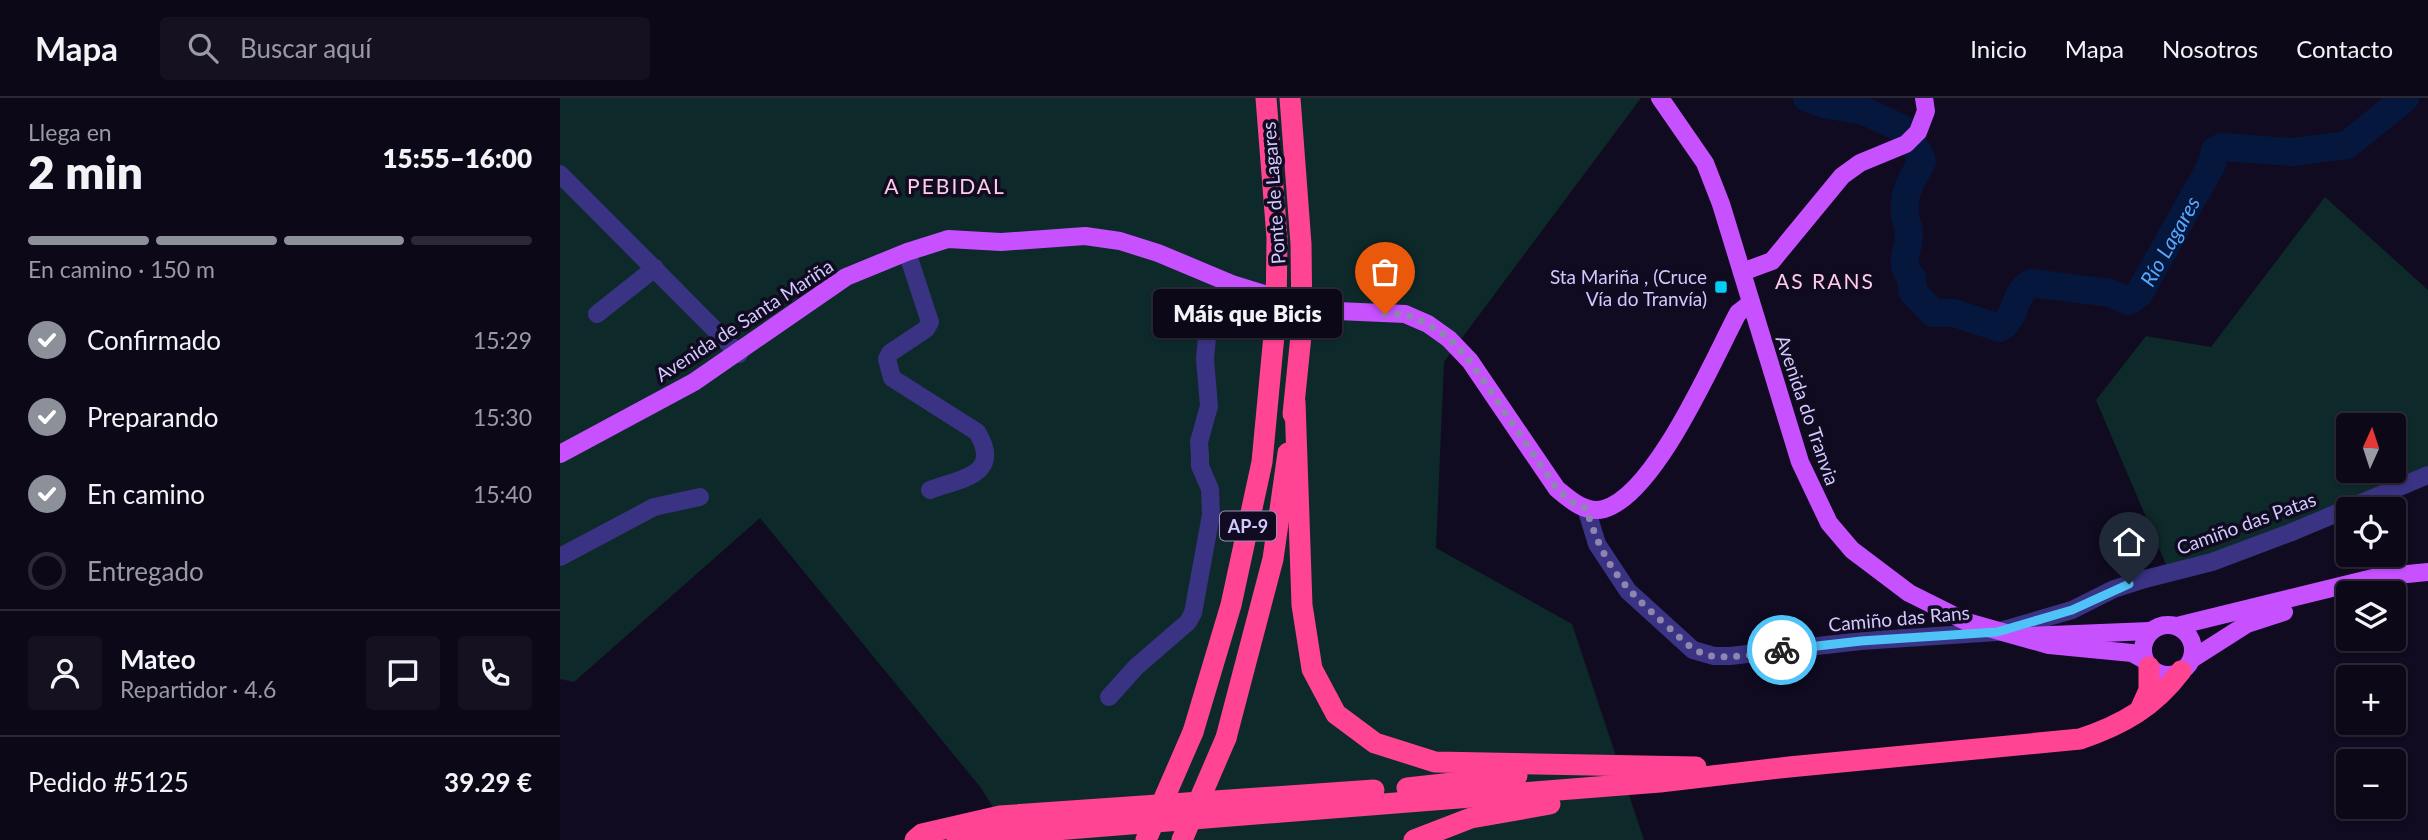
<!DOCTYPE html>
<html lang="es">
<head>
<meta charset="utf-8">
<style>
	:root { --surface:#0c0818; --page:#151121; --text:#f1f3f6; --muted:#9a9aa2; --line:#2c2937; --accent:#8c9099 }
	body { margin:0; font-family:Lato,sans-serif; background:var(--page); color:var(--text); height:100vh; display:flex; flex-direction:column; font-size:26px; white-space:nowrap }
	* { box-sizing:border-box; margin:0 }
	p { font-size:23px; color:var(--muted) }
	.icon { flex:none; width:38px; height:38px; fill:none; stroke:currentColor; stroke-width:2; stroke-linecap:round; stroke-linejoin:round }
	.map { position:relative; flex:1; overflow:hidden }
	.drawer { display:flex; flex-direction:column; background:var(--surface); width:560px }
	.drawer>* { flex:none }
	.needle { width:46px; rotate:3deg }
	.tools { position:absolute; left:1776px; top:315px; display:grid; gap:14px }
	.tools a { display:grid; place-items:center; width:70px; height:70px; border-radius:7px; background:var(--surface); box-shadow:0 2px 5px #0004,0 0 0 2px var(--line); font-size:35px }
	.pin { position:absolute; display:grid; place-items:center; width:60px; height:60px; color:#fff; margin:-72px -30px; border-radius:50% 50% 50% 0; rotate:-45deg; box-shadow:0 0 7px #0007 }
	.pin .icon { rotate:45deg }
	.courier { position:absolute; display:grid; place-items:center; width:70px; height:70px; margin:-35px; border:5px solid #4fc3f7; border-radius:50%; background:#fff; color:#222; box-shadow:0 2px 9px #0007 }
	.bubble { position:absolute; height:49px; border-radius:7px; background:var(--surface); box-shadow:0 2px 5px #0004,0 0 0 2px var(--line); font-size:23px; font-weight:800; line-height:49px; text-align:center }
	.summary em { font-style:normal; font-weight:800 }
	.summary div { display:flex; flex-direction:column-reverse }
	.summary { display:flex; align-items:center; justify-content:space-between; height:119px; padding:0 28px }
	h1 { font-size:46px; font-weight:800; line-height:52px }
	.bar { display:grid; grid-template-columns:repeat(4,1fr); gap:10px 7px; align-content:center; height:84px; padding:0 28px }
	.bar i { height:9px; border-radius:5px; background:var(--line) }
	.bar .on { background:var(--accent) }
	.bar p { grid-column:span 4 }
	.line { display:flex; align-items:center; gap:18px; padding:0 28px; border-top:2px solid var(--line) }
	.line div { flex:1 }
	.round { display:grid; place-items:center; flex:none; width:74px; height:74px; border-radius:7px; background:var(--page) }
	ol { padding:0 28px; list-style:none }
	li { display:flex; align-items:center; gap:21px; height:77px }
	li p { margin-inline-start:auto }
	li .icon { padding:7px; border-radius:50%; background:var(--accent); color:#fff; stroke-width:4 }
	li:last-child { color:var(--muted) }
	li i { width:38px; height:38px; border:4px solid var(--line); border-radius:50% }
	header { display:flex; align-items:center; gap:42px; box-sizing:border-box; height:98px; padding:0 35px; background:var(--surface); border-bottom:2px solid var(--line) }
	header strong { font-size:33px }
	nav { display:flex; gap:38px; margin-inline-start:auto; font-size:24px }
	.search { width:490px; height:63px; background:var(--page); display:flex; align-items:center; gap:18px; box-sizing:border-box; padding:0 24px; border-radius:7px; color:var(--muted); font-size:26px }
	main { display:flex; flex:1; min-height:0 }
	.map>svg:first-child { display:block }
	.green { fill:#0e292a; fill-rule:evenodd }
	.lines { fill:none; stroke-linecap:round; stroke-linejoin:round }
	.river { stroke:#06173e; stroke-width:28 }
	.minor { stroke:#3a3282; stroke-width:18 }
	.major { stroke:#c750ff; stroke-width:18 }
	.highway { stroke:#ff4493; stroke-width:21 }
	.highway-bridge { stroke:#ff4493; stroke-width:21 }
	.done { stroke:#8e86b1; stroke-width:7; stroke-dasharray:0 12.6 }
	.route { stroke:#4fc3f7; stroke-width:9 }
	.poi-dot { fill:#00cef4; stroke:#100b20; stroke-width:2.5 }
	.labels { text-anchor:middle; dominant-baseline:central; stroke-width:7; stroke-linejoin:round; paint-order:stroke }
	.shield { fill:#100b20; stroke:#9890bc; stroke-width:2 }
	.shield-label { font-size:18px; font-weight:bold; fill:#d2c9ff }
	.street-label { font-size:19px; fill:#d2c9ff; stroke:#100b20 }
	.poi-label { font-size:19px; fill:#d2c9ff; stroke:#100b20; text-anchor:end }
	.neighbourhood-label { font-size:21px; letter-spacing:2px; fill:#ffcbe9; stroke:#100b20 }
	.water-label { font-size:21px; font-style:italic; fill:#57a8ff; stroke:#100b20 }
</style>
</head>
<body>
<header>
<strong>Mapa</strong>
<div class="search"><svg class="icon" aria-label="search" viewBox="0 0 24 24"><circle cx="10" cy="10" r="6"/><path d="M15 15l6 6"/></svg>Buscar aquí</div>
<nav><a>Inicio</a><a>Mapa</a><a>Nosotros</a><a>Contacto</a></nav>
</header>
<main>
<section class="drawer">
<div class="summary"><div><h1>2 min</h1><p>Llega en</p></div><em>15:55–16:00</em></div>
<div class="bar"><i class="on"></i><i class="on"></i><i class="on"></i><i></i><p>En camino · 150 m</p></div>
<ol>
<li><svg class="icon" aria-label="check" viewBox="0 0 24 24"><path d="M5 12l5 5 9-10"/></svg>Confirmado<p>15:29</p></li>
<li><svg class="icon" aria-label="check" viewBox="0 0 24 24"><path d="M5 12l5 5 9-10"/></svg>Preparando<p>15:30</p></li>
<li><svg class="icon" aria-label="check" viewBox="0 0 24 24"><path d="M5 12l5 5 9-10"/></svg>En camino<p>15:40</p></li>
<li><i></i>Entregado</li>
</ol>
<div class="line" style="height:126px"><a class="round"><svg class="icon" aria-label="person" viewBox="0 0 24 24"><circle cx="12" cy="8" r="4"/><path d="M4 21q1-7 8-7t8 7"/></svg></a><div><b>Mateo</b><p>Repartidor · 4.6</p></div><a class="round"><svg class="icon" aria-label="chat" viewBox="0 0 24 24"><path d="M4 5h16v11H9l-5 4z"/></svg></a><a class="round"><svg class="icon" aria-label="phone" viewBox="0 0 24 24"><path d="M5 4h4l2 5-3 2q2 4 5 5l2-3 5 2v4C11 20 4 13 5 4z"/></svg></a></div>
<div class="line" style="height:91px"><div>Pedido #5125</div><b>39.29 €</b></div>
</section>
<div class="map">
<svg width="1868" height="742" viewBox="0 0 1868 742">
	<rect width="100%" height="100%" fill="#100b20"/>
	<g class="green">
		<path d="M0,0H1081L884,264L876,450L1012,526L1084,742H453L421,690L200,420L14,584L0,581Z"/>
		<path d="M1765,99L1868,192V380L1611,478L1536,302L1586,238L1651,249ZM1788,327H1834V373H1788Z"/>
	</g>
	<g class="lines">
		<g class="river">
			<path d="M1247,0L1264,6L1304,13L1341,30"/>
			<path id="s1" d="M1357,52L1362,64C1352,80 1342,97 1345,117C1346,124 1350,131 1349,138C1348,156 1338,166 1352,180V193L1373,215H1394L1440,230C1457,220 1453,195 1471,185L1550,195L1569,203L1579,196L1652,66L1655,52L1662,49L1732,54L1787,47L1845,0"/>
		</g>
		<g class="minor">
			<path d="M0,76L179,256"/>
			<path d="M347,154L370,224L366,231L330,255L327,261L332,280L417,334C444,378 398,381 370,392"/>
			<path d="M37,216L95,170"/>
			<path d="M1026,410L1037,446L1068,493L1133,552L1154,558H1170L1301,543L1437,534L1512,512L1554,491L1585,481L1652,464L1732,434L1868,377"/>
			<path d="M0,459L94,409L140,399"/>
			<path d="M549,599L576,569L628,524L633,515L651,417L650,391L640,368V358L639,344L649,308L645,261L647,239L672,186"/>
		</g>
		<g class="major">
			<path d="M1100,0L1145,65L1161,106L1240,364L1269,425L1292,452L1349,495L1407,524L1489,547L1572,555L1585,562"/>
			<path d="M1182,174L1212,163L1282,78L1300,65L1346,46L1358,34L1366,13L1364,0"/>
			<path d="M0,356L134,284L286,179L347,154L388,141L441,144L525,138L560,143L598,155L672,186L755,212L845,216L868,226L889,241L910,263L997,391C1010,402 1026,416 1044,411C1096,396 1153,262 1178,215L1191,205"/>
			<circle cx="1608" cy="552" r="25"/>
			<path d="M1617,528L1817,479L1868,474"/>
			<path d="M1469,538L1590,533"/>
			<path d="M1632,561L1687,526L1724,514"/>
		</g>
		<g class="highway">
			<path d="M735,304L742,507L752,571L776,616L815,645L875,664L1136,669"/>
			<path d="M733,316L742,228"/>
			<path d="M1580,612L1589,592V569"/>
			<path d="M633,634L671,507L702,364L716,216"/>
			<path d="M666,640L713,461L728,355"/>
			<path d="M847,690L957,678"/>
			<path d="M355,742L362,736L440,718L814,692"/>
			<path d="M397,742L420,738L1100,684L1229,669L1520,641C1562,627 1594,609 1621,573"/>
			<path d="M854,742L911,720L990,706"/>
		</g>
		<g class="highway-bridge">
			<path d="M706,0L717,140L716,216"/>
			<path d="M730,0L741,146L742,228"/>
			<path d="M586,742L633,634"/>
			<path d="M622,742L666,640"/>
		</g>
	</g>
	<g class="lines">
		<path class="done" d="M825,216H845L868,226L890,241L910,263L997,391L1012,404L1026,410C1044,468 1062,488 1107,528C1121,540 1132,554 1151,558C1174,561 1199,555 1222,552"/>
		<path class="route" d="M1222,552L1301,543L1437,534L1512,512L1569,486"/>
	</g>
	<rect class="poi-dot" x="1154" y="182" width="14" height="14" rx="3.5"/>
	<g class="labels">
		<rect class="shield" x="660" y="413.5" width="56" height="29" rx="5"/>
		<g class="shield-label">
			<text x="688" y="428">AP-9</text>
		</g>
		<g class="street-label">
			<text transform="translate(713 95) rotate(-94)">Ponte de Lagares</text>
			<text transform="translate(184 222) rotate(-33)">Avenida de Santa Mariña</text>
			<text transform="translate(1248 312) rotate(71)">Avenida do Tranvia</text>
			<text transform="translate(1686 425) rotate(-20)">Camiño das Patas</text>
			<text transform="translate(1339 520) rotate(-5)">Camiño das Rans</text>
		</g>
		<g class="poi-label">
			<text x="1147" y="178">Sta Mariña , (Cruce<tspan x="1147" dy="22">Vía do Tranvía)</tspan></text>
		</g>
		<g class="neighbourhood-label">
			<text x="385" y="87">A PEBIDAL</text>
			<text x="1265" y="182">AS RANS</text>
		</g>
		<g class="water-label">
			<text stroke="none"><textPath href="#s1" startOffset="478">Río Lagares</textPath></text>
		</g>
	</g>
</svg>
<div class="tools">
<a><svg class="needle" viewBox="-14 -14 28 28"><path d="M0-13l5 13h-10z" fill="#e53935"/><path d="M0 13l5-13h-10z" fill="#9a9aa2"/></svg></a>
<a><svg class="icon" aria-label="locate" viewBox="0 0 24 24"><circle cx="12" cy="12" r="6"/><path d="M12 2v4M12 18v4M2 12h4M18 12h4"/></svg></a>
<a><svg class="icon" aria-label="layers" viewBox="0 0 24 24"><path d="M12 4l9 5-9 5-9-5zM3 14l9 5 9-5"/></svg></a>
<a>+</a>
<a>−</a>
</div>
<div class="pin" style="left:825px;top:216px;background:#ea580c"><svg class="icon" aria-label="bag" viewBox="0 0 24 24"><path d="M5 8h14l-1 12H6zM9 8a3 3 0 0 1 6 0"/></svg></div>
<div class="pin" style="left:1569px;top:486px;background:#1f2937"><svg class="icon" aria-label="home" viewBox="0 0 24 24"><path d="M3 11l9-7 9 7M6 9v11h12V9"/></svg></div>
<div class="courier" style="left:1222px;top:552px"><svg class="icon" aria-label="bike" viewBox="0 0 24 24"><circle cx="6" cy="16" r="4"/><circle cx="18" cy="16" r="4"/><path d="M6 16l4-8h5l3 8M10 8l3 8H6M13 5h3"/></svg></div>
<div class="bubble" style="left:593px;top:191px;width:189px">Máis que Bicis</div>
</div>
</main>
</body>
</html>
